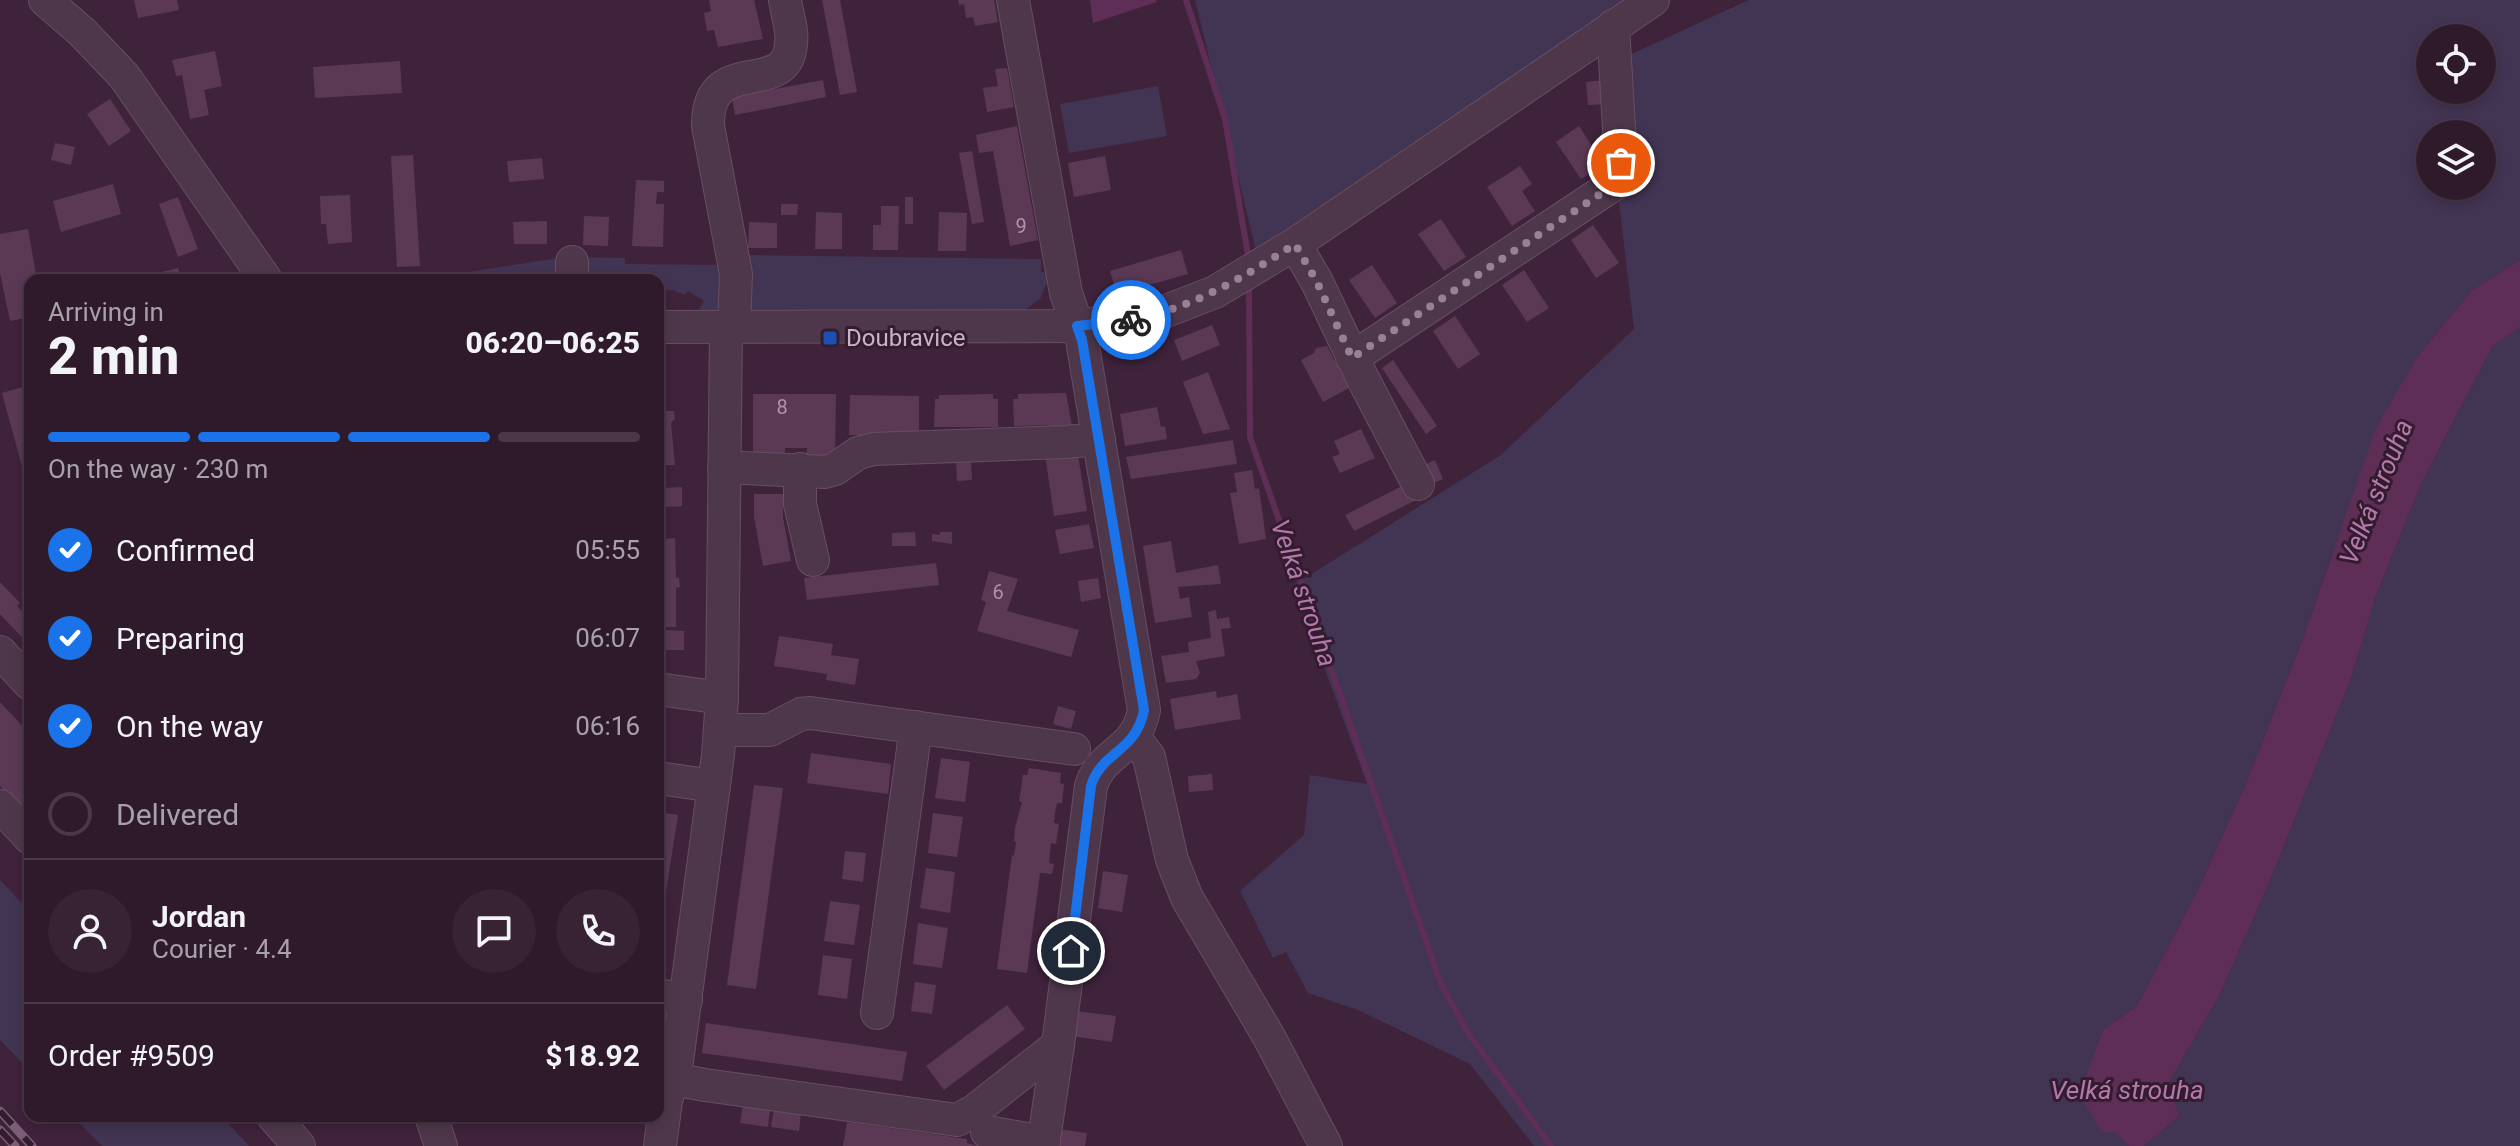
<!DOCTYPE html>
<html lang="en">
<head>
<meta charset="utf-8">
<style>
	:root { --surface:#2f1a2c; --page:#372334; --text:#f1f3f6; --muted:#a7a1a9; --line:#4a3848; --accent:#1a73e8 }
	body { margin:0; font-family:Roboto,sans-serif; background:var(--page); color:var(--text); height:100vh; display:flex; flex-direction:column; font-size:30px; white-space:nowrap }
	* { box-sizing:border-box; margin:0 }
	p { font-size:26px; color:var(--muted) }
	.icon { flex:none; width:44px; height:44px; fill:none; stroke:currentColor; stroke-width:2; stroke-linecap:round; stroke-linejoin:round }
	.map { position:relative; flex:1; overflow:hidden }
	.side { position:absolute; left:24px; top:274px; width:640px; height:848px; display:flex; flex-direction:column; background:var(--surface); border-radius:16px; box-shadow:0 4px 12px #0003,0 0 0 2px var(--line) }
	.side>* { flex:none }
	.fabs { position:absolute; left:2416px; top:24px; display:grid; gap:16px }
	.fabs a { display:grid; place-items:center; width:80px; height:80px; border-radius:50%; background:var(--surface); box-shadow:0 4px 12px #0003,0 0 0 2px var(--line); font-size:40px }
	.pin { position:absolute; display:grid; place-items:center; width:68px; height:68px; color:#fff; margin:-34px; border:4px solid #fff; border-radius:50%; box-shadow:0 2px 8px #0007 }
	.courier { position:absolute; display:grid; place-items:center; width:80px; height:80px; margin:-40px; border:6px solid #1a73e8; border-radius:50%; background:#fff; color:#222; box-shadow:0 2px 10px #0007 }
	.summary em { font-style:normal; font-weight:800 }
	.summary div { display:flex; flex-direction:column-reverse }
	.summary { display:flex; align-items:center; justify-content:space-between; height:136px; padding:0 24px }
	h1 { font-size:52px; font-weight:800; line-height:60px }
	.bar { display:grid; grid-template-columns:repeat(4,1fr); gap:12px 8px; align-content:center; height:96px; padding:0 24px }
	.bar i { height:10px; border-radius:6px; background:var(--line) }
	.bar .selected { background:var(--accent) }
	.bar p { grid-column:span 4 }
	.line { display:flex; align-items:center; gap:20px; padding:0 24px; border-top:2px solid var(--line) }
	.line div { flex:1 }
	.round { display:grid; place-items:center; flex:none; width:84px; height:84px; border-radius:42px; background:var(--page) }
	ol { padding:0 24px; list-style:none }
	li { display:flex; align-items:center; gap:24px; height:88px }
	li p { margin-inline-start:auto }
	li .icon { padding:8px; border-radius:50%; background:var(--accent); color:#fff; stroke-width:4 }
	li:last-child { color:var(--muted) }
	li i { width:44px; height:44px; border:4px solid var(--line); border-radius:50% }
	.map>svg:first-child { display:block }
	.green { fill:#423453; fill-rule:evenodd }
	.water { fill:#5f2e57 }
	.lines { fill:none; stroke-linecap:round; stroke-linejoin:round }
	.stream { stroke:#5f2e57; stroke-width:6 }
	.building { fill:#5b3955 }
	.minor-casing { stroke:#674f63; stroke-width:34 }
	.minor { stroke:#4f374b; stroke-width:32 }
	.rail-casing { stroke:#7b5d76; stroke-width:9 }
	.rail { stroke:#341c30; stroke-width:6; stroke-dasharray:18; stroke-linecap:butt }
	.done { stroke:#998195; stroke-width:8; stroke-dasharray:0 14.4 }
	.route { stroke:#1a73e8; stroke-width:10 }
	.transit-dot { fill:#1a4fb4; stroke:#341c30; stroke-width:3 }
	.labels { text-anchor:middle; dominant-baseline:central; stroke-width:6; stroke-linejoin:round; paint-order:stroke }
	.number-label { font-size:20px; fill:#ae94aa }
	.poi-label { font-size:24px; fill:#cab3c6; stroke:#341c30; text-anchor:start }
	.water-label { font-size:26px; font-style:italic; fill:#b379aa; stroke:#341c30 }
</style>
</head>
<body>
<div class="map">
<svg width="2520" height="1146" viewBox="0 0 2520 1146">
	<rect width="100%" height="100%" fill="#3f233b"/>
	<g class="green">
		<path d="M1195,0H1635L1256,251Z"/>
		<path d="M1749,0H2520V260L2472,290L2418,356L2331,557L2304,636L2247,781L2199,888L2137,1006L2103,1030L2083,1085L2078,1092L2129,1146H1534L1470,1064L1358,1010L1308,993L1286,952L1273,958L1240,891L1304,835L1310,775L1367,784L1294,585L1501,455L1634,329L1603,67ZM2430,38H2482V90H2430ZM2430,134H2482V186H2430Z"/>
		<path d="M1158,86L1167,136L1069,153L1060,104Z"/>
		<path d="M741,255L1041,259V272L1051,273L1040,299L1019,314L756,313L744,305Z"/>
		<path d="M565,257L625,258V264L725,265L719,311L710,312L699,309L704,301L688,291L685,295L673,290L658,291V280H416Z"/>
		<path d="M2520,327V1146H2144L2179,1116L2169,1082L2219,996L2269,883L2351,679L2375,598L2422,482L2492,347Z"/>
		<path d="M0,880L30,912V1071L0,1040Z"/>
		<path d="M73,1116H221L249,1146H102Z"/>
	</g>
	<g class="water">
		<path d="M1090,0H1156L1157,2L1093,23Z"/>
		<path d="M2520,260V327L2492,347L2422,482L2375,598L2351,679L2269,883L2219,996L2169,1082L2179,1116L2144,1146H2129L2115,1132H2102L2078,1092L2083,1084L2103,1030L2137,1006L2199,888L2247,781L2304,636L2376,428L2418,356L2472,290Z"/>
	</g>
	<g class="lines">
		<g class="stream">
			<path d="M1186,0L1225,119L1249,261"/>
			<path d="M1249,284L1250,437L1441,984L1468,1033L1551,1146"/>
		</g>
	</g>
	<g class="building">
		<path d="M134,0H177L179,10L138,18Z"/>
		<path d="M709,0H754L763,39L718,47L714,30L707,31L704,13L711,11Z"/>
		<path d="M822,0H840L857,92L840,95Z"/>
		<path d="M958,0H994L998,22L975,26L973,17L966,18L964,4L959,5Z"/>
		<path d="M215,51L222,86L204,90L209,115L190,119L182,75L176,76L172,60Z"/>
		<path d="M400,61L402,93L315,98L313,67Z"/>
		<path d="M1007,68L1014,107L987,112L983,88L998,86L995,69Z"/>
		<path d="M823,80L826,97L735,115L732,97Z"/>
		<path d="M1604,80L1606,104L1588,105L1586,82Z"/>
		<path d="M110,99L131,131L109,146L87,114Z"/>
		<path d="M1017,126L1038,240L1010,246L993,151L979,153L976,135Z"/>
		<path d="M1579,126L1604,165L1581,179L1556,142Z"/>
		<path d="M55,143L75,147L71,165L51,160Z"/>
		<path d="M972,151L984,222L972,224L959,153Z"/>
		<path d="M413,155L420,266L397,267L391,156Z"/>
		<path d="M1105,156L1111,190L1074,197L1068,163Z"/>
		<path d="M542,158L544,179L509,182L507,161Z"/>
		<path d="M1520,166L1532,184L1522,191L1535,211L1512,226L1487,187Z"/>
		<path d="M636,180L664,181V192H657L656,204H664L663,247L632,246Z"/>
		<path d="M113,184L121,214L61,232L53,201Z"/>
		<path d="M350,195L352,242L328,244L326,224H321L320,196Z"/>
		<path d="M178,197L198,249L178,257L159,204Z"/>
		<rect x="905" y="197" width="8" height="27"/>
		<path d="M781,204H798L797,215H781Z"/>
		<path d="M881,206H899L898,250H873V225H881Z"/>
		<path d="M816,212L842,213V249H815Z"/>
		<path d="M939,212L967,213L966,251H938Z"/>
		<path d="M584,216L609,217L608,246L583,245Z"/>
		<path d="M1441,219L1466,257L1444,271L1418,234Z"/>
		<path d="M547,221V244H514L513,222Z"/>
		<path d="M749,222L777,223V248H748Z"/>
		<path d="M1593,225L1619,263L1596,278L1571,240Z"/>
		<path d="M28,229L37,280H30V317L10,321L0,273V234Z"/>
		<path d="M1181,250L1188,274L1117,294L1110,271Z"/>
		<path d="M1372,265L1397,303L1375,318L1349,280Z"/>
		<path d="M178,268L182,280H134V279Z"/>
		<path d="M1524,270L1549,308L1527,322L1502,285Z"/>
		<path d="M1455,316L1480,354L1458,369L1433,331Z"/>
		<path d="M1212,325L1220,345L1182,361L1174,340Z"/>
		<path d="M1327,346L1349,388L1323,402L1301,360L1314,353L1316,348Z"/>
		<path d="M1393,360L1437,426L1426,434L1382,368Z"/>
		<path d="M1208,372L1230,429L1203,434L1183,382Z"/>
		<path d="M30,385V480L26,481L2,393Z"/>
		<path d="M1066,393L1073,432L1051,435L1049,425L1014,426L1013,399H1018V394Z"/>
		<path d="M753,394H836L835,458H806L807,448H785V458H753Z"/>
		<path d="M993,394V399H998V427H934L935,399H939V395Z"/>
		<path d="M850,395L919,396V435L871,433V440H857V435H849Z"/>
		<path d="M1157,407L1161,427L1165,426L1167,439L1125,446L1120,414Z"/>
		<path d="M658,411H674L675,419L671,423L675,465H658Z"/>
		<path d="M1361,429L1375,458L1340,473L1332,457L1340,454L1334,441Z"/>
		<path d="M1233,440L1237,464L1131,479L1126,457Z"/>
		<path d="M1077,449L1087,511L1054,516L1045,454Z"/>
		<path d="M1435,460L1443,479L1431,484L1422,466Z"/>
		<path d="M956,462H971L972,480L957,481Z"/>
		<path d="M1252,470L1255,489L1259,488L1266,539L1239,544L1230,493L1237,492L1234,473Z"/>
		<path d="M1408,483L1416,500L1354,531L1345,515Z"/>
		<path d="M682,487V506L664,507L663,488Z"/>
		<path d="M754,494H783V517L791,561L763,566L754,517Z"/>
		<path d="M1089,524L1094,548L1060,554L1055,530Z"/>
		<path d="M658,532H666V539L675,538L676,578H679L680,587L676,588V627H663L660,631H658Z"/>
		<path d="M915,532L916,546H892V533Z"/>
		<path d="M940,532H952V544L932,541V534L940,535Z"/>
		<path d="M1171,541L1176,573L1218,565L1221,584L1178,587L1180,599L1189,597L1192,617L1155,623L1143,546Z"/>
		<path d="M936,563L939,585L807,600L804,578Z"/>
		<path d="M989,571L1018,579L1007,611L1079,630L1071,657L977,631L986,602L981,600Z"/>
		<path d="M1098,578L1101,598L1081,602L1078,581Z"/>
		<path d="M0,582L20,603L17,606L30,620V646L0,614Z"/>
		<path d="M1216,610L1217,619L1229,617L1231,628L1221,629L1225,656L1196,661L1200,673L1196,679L1166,683L1161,656L1189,652L1188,642L1211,638L1208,612Z"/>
		<path d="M663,630L684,631V650H663Z"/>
		<path d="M779,636L833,644L831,655L859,659L855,685L826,680L827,674L774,666Z"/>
		<path d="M1216,691L1217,698L1237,694L1241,719L1175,730L1170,699Z"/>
		<path d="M0,702L30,734V818L0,786Z"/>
		<path d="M1058,706L1076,711L1071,729L1053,724Z"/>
		<path d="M811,753L891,764L888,794L807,783Z"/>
		<path d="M941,758L970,762L965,802L935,798Z"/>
		<path d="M1029,768L1061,773L1060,783L1064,784L1062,803H1057L1055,813L1054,823L1059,824L1056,844L1051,843L1049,863L1054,864L1052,874L1040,873L1027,973L997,969L1012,855L1014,856L1016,842L1014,841L1015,828L1022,802L1019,801L1023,775H1027Z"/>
		<path d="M1212,774L1213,790L1189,792L1188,776Z"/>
		<path d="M754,785L783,788L756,989L727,985Z"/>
		<path d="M658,812L678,815L666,892L658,890Z"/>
		<path d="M933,813L963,817L957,857L928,853Z"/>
		<path d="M845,851L866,853L863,882L842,879Z"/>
		<path d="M926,868L955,872L950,913L920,908Z"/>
		<path d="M1103,871L1128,875L1122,912L1098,908Z"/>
		<path d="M830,901L860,905L854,945L824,941Z"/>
		<path d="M918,923L948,928L942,968L913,964Z"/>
		<path d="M823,955L852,959L847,999L818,995Z"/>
		<path d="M915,982L936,985L932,1014L911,1011Z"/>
		<path d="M1007,1005L1025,1029L944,1090L926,1066Z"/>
		<path d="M1075,1011L1116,1016L1112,1042L1072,1036Z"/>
		<path d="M706,1023L907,1052L902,1081L702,1053Z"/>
		<path d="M743,1105L770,1108L768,1127L740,1123Z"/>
		<path d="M774,1109L801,1113L799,1131L771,1127Z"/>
		<path d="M847,1122L967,1139V1143L978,1146H843Z"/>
		<path d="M1058,1129L1087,1133L1085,1146H1055Z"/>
	</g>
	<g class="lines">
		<defs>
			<g id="minor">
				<path d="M45,0L82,32L124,76L266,280"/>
				<path d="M1295,244L1317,282L1362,377L1418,484"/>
				<path d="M572,262V280"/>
				<path d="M734,326L736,274L708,126C707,50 787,100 791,44C793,30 787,14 785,0"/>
				<path d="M658,327L1077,326L1156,315L1215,292L1295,244L1653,0"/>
				<path d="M1352,358L1616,183L1620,178L1621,163L1613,26"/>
				<path d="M724,467L825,472L835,469L858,453L874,449L1066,442L1099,439"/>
				<path d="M800,469V504L813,560"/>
				<path d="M0,652L30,684"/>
				<path d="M658,689L722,698"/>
				<path d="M720,730H770L801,714L810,713L1074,749"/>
				<path d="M1134,737L1149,757L1172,860L1187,898L1269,1037L1326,1146"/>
				<path d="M658,778L714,786"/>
				<path d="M0,806L30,838"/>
				<path d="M658,995L686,1000"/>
				<path d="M877,1013L916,727"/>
				<path d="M673,1079L705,1085L957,1120L974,1111L1058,1045L1091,786C1101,751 1136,753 1144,710L1082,340L1066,293L1013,0"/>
				<path d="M273,1116L299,1146"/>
				<path d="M431,1116L441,1146"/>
				<path d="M987,1132L1044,1142"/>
				<path d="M660,1146L666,1101L677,1061L718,755L722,698L726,327"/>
				<path d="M1043,1146L1058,1045"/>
			</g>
		</defs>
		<use href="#minor" class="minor-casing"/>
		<use href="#minor" class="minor"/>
		<defs>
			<g id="rail">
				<path d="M0,1111L32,1146"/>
				<path d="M0,1130L15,1146"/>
			</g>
		</defs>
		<use href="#rail" class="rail-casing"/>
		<use href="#rail" class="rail"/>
	</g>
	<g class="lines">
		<path class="done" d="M1131,320C1192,308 1243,278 1295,244L1317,282L1352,358L1611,187L1620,178L1621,163"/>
		<path class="route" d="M1071,951L1091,786C1101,751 1136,753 1144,710L1082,340L1077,326L1131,320"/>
	</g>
	<rect class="transit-dot" x="822" y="330" width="16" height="16" rx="4"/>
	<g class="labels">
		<g class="number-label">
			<text x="1021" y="226">9</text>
			<text x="782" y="407">8</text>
			<text x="998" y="592">6</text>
		</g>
		<g class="poi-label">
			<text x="846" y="338">Doubravice</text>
		</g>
		<g class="water-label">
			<text transform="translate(2376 492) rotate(-68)">Velká strouha</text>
			<text transform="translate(1304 593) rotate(71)">Velká strouha</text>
			<text x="2127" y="1090">Velká strouha</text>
		</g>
	</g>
</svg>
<div class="fabs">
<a><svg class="icon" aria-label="locate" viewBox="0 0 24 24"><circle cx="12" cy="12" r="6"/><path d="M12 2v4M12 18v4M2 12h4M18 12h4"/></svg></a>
<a><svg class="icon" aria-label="layers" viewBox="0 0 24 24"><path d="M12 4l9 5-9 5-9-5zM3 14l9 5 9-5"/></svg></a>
</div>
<div class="pin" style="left:1621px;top:163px;background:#ea580c"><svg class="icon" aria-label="bag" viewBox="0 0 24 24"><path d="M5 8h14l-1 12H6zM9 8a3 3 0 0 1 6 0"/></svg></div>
<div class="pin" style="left:1071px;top:951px;background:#1f2937"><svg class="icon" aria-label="home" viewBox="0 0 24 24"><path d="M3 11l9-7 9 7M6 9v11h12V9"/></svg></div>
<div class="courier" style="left:1131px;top:320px"><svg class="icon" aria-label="bike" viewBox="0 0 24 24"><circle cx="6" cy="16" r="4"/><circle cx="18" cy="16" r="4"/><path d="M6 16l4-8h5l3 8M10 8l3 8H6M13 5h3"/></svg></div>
<section class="side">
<div class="summary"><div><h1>2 min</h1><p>Arriving in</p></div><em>06:20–06:25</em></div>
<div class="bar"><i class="selected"></i><i class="selected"></i><i class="selected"></i><i></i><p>On the way · 230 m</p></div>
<ol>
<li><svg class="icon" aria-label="check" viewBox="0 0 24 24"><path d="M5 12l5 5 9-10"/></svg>Confirmed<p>05:55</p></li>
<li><svg class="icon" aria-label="check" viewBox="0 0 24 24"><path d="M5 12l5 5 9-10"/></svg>Preparing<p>06:07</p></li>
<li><svg class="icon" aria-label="check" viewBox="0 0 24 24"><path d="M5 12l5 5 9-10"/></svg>On the way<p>06:16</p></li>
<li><i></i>Delivered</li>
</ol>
<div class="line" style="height:144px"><a class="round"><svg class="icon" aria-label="person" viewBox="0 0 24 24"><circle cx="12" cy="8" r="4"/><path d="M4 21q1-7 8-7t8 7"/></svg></a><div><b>Jordan</b><p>Courier · 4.4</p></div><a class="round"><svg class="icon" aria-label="chat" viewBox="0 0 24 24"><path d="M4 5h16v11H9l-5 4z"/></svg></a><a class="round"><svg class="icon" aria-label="phone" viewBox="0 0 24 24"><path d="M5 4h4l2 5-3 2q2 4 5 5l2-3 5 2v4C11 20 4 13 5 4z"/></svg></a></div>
<div class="line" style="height:104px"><div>Order #9509</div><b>$18.92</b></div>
</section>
</div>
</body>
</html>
